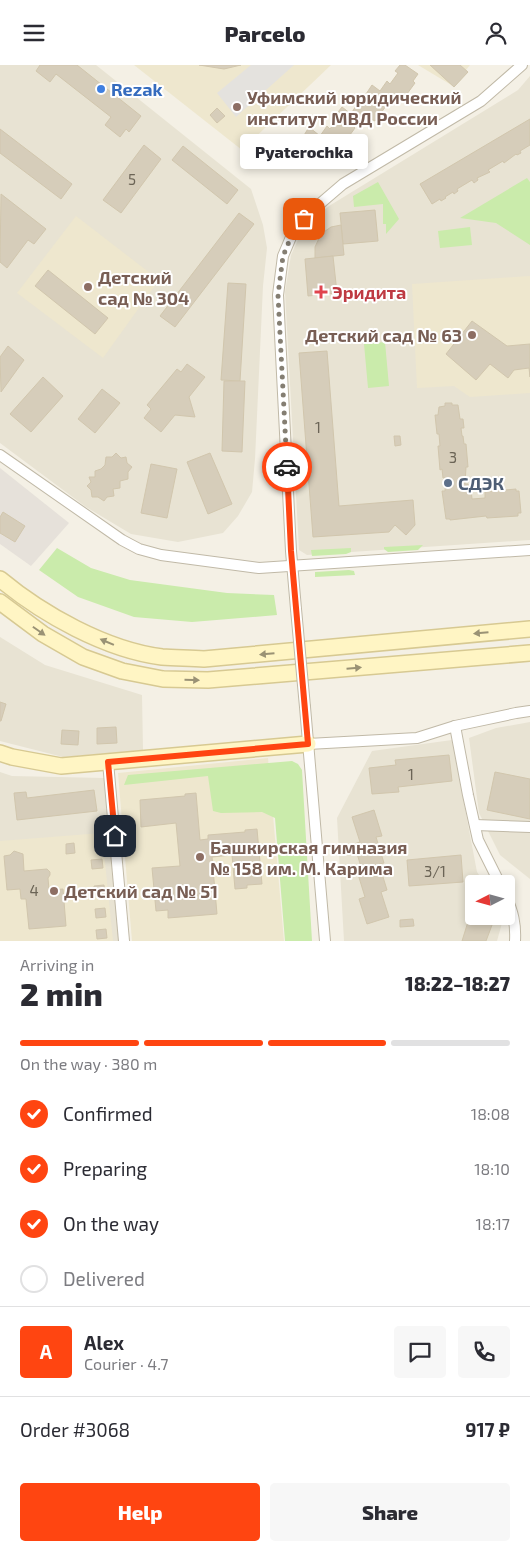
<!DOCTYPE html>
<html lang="en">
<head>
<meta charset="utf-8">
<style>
	:root { --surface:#fff; --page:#f7f7f7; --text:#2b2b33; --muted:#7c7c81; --line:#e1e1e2; --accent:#ff4511 }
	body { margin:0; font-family:"Exo 2",sans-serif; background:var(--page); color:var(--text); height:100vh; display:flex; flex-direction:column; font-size:19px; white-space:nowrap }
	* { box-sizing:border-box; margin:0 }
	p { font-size:16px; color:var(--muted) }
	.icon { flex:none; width:28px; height:28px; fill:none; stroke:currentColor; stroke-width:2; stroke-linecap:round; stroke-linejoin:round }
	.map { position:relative; height:876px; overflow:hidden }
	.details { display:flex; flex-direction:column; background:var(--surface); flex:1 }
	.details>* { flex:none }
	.needle { width:32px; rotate:264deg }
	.controls { position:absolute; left:465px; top:810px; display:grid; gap:10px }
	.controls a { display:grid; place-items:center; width:50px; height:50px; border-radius:5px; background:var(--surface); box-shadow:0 2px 8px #0003; font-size:25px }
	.pin { position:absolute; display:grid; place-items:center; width:42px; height:42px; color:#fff; margin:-21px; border-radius:10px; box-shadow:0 2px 8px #0006 }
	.courier { position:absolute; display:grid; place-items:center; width:50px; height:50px; margin:-25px; border:4px solid #ff4511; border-radius:50%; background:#fff; color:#222; box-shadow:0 1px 6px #0007 }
	.bubble { position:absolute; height:35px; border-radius:5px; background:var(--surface); box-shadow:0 2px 8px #0003; font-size:16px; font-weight:800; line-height:35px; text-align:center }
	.overview em { font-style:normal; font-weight:800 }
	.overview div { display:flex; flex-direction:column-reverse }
	.overview { display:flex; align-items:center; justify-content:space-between; height:85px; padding:0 20px }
	h1 { font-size:32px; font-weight:800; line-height:38px }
	.bar { display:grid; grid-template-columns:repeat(4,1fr); gap:8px 5px; align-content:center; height:60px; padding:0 20px }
	.bar i { height:6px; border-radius:4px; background:var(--line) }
	.bar .on { background:var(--accent) }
	.bar p { grid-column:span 4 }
	.line { display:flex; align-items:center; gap:12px; padding:0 20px; border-top:1px solid var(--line) }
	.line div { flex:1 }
	.round { display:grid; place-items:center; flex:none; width:52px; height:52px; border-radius:5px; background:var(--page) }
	ol { padding:0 20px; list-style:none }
	li { display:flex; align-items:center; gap:15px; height:55px }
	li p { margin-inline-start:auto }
	li .icon { padding:5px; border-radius:50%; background:var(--accent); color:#fff; stroke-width:4 }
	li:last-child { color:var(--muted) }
	li i { width:28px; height:28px; border:2px solid var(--line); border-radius:50% }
	.action { display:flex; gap:10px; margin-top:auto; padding:10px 20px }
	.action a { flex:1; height:58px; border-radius:5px; background:var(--accent); color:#fff; font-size:20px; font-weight:800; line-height:58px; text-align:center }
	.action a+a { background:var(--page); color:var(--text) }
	header { display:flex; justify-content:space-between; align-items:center; height:65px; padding:0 20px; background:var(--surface); font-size:22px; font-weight:800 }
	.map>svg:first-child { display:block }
	.residential { fill:#e8e3d3 }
	.industrial { fill:#e6e1da }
	.education { fill:#eee7ce }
	.green { fill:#caebab }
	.parking { fill:#e4e2de }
	.building { fill:#d6cdba; stroke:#d1c6ad }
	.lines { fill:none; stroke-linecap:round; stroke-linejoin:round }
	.street-casing { stroke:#c0b9a7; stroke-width:12 }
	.secondary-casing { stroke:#d7c992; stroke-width:18 }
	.street { stroke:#fff; stroke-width:10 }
	.secondary { stroke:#fff5c4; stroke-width:15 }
	.street-bridge-casing { stroke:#c0b9a7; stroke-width:12; stroke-linecap:butt }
	.street-bridge { stroke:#fff; stroke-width:10 }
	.oneway { fill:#9a9275 }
	.done { stroke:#847e72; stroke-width:5; stroke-dasharray:0 9 }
	.route { stroke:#ff4511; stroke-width:6 }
	.shop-dot { fill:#3f7fe0; stroke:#fff; stroke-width:2 }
	.education-dot { fill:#8d6e63; stroke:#fff; stroke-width:2 }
	.health-dot { fill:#e0444e; stroke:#fff; stroke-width:2 }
	.service-dot { fill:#5c6f8a; stroke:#fff; stroke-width:2 }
	.labels { text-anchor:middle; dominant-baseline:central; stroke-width:4; stroke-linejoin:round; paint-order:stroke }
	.number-label { font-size:15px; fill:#6b6456 }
	.shop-label { font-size:18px; font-weight:bold; fill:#366cbe; stroke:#fff; text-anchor:start }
	.education-label { font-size:18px; font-weight:bold; fill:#785e54; stroke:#fff; text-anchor:start }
	.health-label { font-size:18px; font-weight:bold; fill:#be3a42; stroke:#fff; text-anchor:start }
	.service-label { font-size:18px; font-weight:bold; fill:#4e5e75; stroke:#fff; text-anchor:start }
</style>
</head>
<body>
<header><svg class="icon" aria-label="menu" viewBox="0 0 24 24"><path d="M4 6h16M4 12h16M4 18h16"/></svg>Parcelo<svg class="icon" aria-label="person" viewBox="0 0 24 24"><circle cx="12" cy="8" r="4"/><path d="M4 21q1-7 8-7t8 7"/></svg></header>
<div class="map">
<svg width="530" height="876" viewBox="0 0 530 876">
	<rect width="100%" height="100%" fill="#f4f0e5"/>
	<g class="residential">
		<path d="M0,0H96L251,124L263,160L267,183L263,221L255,394L252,427L238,451L223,468L178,477L131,469L86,442L0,378Z"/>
		<path d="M530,11V475L307,490L299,485L285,227L291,190L304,162L329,141L518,25Z"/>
		<path d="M0,572L45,600L142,630L143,685L63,692L0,676Z"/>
		<path d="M530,657V814L500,790L479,748L469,673L496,663Z"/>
		<path d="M452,675L477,807L485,819H474V851H504L497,876H344L337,753L372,686Z"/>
		<path d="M0,707L12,711L104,713L119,876H0Z"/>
	</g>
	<path class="industrial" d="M0,403L69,458L31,501L0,479Z"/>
	<g class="education">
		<path d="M134,0H331L242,85Z"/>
		<path d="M418,0H470L453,21Z"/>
		<path d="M76,151L159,215L103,293L17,228Z"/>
		<path d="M530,211V328L470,332L454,321L417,323L412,219Z"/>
		<path d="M268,693L284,876H132L118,708Z"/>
		<path d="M102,768L113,876H0V776Z"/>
	</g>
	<g class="green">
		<path d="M527,113L530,117V180L496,158L460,153Z"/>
		<path d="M378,117L399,154L386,169V159H383V139L354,142L353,131Z"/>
		<path d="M470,162L472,180L440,183L438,166Z"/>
		<path d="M385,277L389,321L368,323L364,279Z"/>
		<path d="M423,480L418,485L388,487L384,484V482Z"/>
		<path d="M57,483L91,503L130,515L227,528L274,530L277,550L192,557L134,552L78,532L39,505Z"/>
		<path d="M351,483V487L346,489L312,491L311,485Z"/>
		<path d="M349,505L354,506L355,510L315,512V507Z"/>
		<path d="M292,696L298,699L302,705L312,876H285L275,753L262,747L221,748L213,746L208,711L124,720L128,710Z"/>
	</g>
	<path class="parking" d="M251,0H294L236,52L217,28Z"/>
	<g class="building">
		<path d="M40,0H77L141,51L129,67L126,64L120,72L105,60L111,52L56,9L50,17L36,6Z"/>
		<path d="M199,0H241L224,4Z"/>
		<path d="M400,0H405L418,9L413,16L415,18L404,33L401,31L396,37L389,32L384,39L386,41L375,56L371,54L367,60L358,54L353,61L355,63L344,78L341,76L336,82L323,73L318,79L322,82L309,98L305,94L299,101L292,96L291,98L283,92L285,89L278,83L290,70L300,77L309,62L320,71L327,61L330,64L338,53L335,51L342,42L351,49L357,39L361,42L369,31L366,29L372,20L380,26L387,16L390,19L398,8L395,6Z"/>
		<path d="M430,0H460L468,7L454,22Z"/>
		<path d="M217,43L225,51L217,58L210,50Z"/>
		<path d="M530,54V80L520,86L521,88L517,90L516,89L504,98L503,96L488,105L490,107L477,113L478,115L474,118L472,115L457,124L458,126L454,129L453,127L445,132L446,133L441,136L440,134L432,139L420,119Z"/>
		<path d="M0,64L72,119L61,134L0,88Z"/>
		<path d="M144,80L161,94L121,148L103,135Z"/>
		<path d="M183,81L238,125L227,139L172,95Z"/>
		<path d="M1,129L46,164L34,179L28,175L7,203L0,197Z"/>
		<path d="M375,145L378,176L343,179L340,148Z"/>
		<path d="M239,148L254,159L175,262L160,251Z"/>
		<path d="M341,160L344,190L315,193V182L321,169L331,162Z"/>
		<path d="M333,191L337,228L308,231L305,194Z"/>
		<path d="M48,205L108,253L95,269L35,221Z"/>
		<path d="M228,218L246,219L240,316L221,315Z"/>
		<path d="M472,256L507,281L530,279V312L529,303L514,305L508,313L490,299L476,315L446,289Z"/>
		<path d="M8,281L24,295L1,327L0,292Z"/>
		<path d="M327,286L339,441L413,435L415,460L406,470L395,460L389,467L313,472L299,288Z"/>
		<path d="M187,299L205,312L189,332L195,352L175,350L161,367L144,353L151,344L147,340L177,304L181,307Z"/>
		<path d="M43,312L63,331L31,367L10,349Z"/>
		<path d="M224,316H245L242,387L222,386Z"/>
		<path d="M102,324L120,338L95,368L78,354Z"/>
		<path d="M445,338H452V340H458L460,354H463L464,363H461L462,371H463L464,379H466L468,402H466L465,419H468V424H471L472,434L485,433V427L516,424V426H519L521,448H518V451L487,453L486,451L450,455V454H446L442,426H445L446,413H443L442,404L440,405L438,381H440L439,369H437L435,350H438L439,342L445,341Z"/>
		<path d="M394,371H400L401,380L395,381Z"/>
		<path d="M116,388L121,393L126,392L127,398L132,402L128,407V414L120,416V423L113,424L114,431L107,432L104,436L98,432H92L91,425L87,421L91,417L89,412H95V406L101,404L105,400L106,392H112Z"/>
		<path d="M210,388L232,439L208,449L187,397Z"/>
		<path d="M151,399L177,404L167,453L141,448Z"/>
		<path d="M3,447L25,461L15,477L0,468V452Z"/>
		<path d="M0,637L6,639L1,656H0Z"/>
		<path d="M116,662L117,678L97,679V663Z"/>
		<path d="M62,665L79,666L78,680L61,679Z"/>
		<path d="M449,690L452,716L398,722L399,727L372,729L369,703L396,700L395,695Z"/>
		<path d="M495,707L530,714V754L487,745Z"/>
		<path d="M94,725L97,746L17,755L14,728L26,727L27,733Z"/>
		<path d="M196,728L200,775L208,774V770L245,767V765L257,764L262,819L247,820V823L235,824L232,790L212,792L217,849L168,853V845L156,846L152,803L180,801L176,758L141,762L140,735L185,731V729Z"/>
		<path d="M374,745L382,771L376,772L384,798L379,799L387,825L381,827L389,852L367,859L359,834L365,832L357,806L362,805L354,779L360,777L352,752Z"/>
		<path d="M74,778L75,788L66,789V779Z"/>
		<path d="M14,786L23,789L24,806L47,804L50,807V810L48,813L49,825L63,824L66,861L29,864L26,834H21L20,824L7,825L4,791L10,790Z"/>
		<path d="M461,790L463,817L409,821L407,795Z"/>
		<path d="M102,794L103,803L92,804L91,795Z"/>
		<path d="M104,820L105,829L94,830V821Z"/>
		<path d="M105,843L106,852L96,853L95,844Z"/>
		<path d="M472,844L474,845V851L495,852L486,876H462Z"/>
		<path d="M413,854L414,861L400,862V855Z"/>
		<path d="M106,864L107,873L97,874L96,865Z"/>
	</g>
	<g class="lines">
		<defs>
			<g id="street">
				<path d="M0,390L122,475L139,484L161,490L259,503L530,485"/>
				<path d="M296,544L291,486L278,230L283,191L294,165L315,143L343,119L481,36L522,0"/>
				<path d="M305,642L325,876"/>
				<path d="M455,661L468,730L478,775L500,819"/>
				<path d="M308,679L417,673L455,661L516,648L530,646"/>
				<path d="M108,697L124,876"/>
				<path d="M475,760L530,762"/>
				<path d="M506,831C513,847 516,859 515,876"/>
			</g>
			<g id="secondary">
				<path d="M0,514C42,549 106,585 162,592C176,593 190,593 204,594L530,564"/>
				<path d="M0,537L43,569L83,592L122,606L163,614L208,615L530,588"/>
				<path d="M0,688L12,692L61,701L308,679"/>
			</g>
		</defs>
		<use href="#street" class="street-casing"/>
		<use href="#secondary" class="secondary-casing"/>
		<use href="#street" class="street"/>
		<use href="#secondary" class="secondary"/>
		<defs>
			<path id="street-bridge" d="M296,544L305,642"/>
		</defs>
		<use href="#street-bridge" class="street-bridge-casing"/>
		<use href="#street-bridge" class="street-bridge"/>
	</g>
	<defs><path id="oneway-solid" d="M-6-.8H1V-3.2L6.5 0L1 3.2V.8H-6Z" transform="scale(1.25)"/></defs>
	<g class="oneway">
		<use href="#oneway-solid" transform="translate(39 566) rotate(35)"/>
		<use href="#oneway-solid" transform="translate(481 568) rotate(175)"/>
		<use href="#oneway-solid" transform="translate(107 577) rotate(-157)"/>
		<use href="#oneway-solid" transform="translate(267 589) rotate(175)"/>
		<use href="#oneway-solid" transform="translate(354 603) rotate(-5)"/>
		<use href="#oneway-solid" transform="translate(192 615) rotate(2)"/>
	</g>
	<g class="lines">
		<path class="done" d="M287,402L278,230L283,191L294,165L304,154"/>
		<path class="route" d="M115,771L108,697L308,679L291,486L287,402"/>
	</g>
	<circle class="shop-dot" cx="101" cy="24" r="5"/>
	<g class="education-dot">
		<circle cx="237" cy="42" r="5"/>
		<circle cx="88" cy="222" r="5"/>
		<circle cx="472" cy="270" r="5"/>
		<circle cx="200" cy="792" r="5"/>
		<circle cx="54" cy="826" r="5"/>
	</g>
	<path class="health-dot" d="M318.5 219.5h5v5h5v5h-5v5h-5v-5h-5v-5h5z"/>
	<circle class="service-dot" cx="448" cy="418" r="5"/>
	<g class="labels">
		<g class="number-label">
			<text x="132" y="114">5</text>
			<text x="318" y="362">1</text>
			<text x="453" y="392">3</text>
			<text x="411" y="709">1</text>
			<text x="435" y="806">3/1</text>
			<text x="34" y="825">4</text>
		</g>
		<g class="shop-label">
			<text x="111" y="24">Rezak</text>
		</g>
		<g class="education-label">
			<text x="247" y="32">Уфимский юридический<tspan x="247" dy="21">институт МВД России</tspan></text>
			<text x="98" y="212">Детский<tspan x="98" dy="21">сад № 304</tspan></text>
			<text x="462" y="270" text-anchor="end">Детский сад № 63</text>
			<text x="210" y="782">Башкирская гимназия<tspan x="210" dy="21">№ 158 им. М. Карима</tspan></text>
			<text x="64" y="826">Детский сад № 51</text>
		</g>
		<g class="health-label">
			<text x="332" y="227">Эридита</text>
		</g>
		<g class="service-label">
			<text x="458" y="418">СДЭК</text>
		</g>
	</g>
</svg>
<div class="controls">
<a><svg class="needle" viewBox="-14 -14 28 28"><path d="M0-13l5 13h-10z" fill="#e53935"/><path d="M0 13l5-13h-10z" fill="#7c7c81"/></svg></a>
</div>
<div class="pin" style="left:304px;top:154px;background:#ea580c"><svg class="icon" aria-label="bag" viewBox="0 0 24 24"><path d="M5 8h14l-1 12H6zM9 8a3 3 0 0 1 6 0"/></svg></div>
<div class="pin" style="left:115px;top:771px;background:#1f2937"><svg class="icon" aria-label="home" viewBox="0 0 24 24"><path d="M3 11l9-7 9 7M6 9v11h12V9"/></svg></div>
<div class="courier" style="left:287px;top:402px"><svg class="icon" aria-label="car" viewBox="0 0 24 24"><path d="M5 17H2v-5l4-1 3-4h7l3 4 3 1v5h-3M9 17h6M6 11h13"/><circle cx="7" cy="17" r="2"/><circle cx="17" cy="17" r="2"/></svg></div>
<div class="bubble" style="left:240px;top:69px;width:128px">Pyaterochka</div>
</div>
<section class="details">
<div class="overview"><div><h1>2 min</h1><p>Arriving in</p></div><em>18:22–18:27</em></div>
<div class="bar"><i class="on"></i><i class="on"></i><i class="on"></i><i></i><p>On the way · 380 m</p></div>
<ol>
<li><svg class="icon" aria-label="check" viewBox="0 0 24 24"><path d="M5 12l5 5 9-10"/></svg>Confirmed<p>18:08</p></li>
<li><svg class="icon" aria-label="check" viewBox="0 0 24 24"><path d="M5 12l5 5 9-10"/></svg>Preparing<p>18:10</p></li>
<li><svg class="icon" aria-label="check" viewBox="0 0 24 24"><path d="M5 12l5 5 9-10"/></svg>On the way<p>18:17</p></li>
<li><i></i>Delivered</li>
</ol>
<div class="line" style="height:90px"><b class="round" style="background:var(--accent);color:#fff">A</b><div><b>Alex</b><p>Courier · 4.7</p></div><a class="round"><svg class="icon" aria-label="chat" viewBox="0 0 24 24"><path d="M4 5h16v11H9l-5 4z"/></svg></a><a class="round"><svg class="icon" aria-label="phone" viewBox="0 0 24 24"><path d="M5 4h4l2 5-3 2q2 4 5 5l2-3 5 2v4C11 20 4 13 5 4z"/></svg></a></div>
<div class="line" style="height:65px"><div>Order #3068</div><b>917 ₽</b></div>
<div class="action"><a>Help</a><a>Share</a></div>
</section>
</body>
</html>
